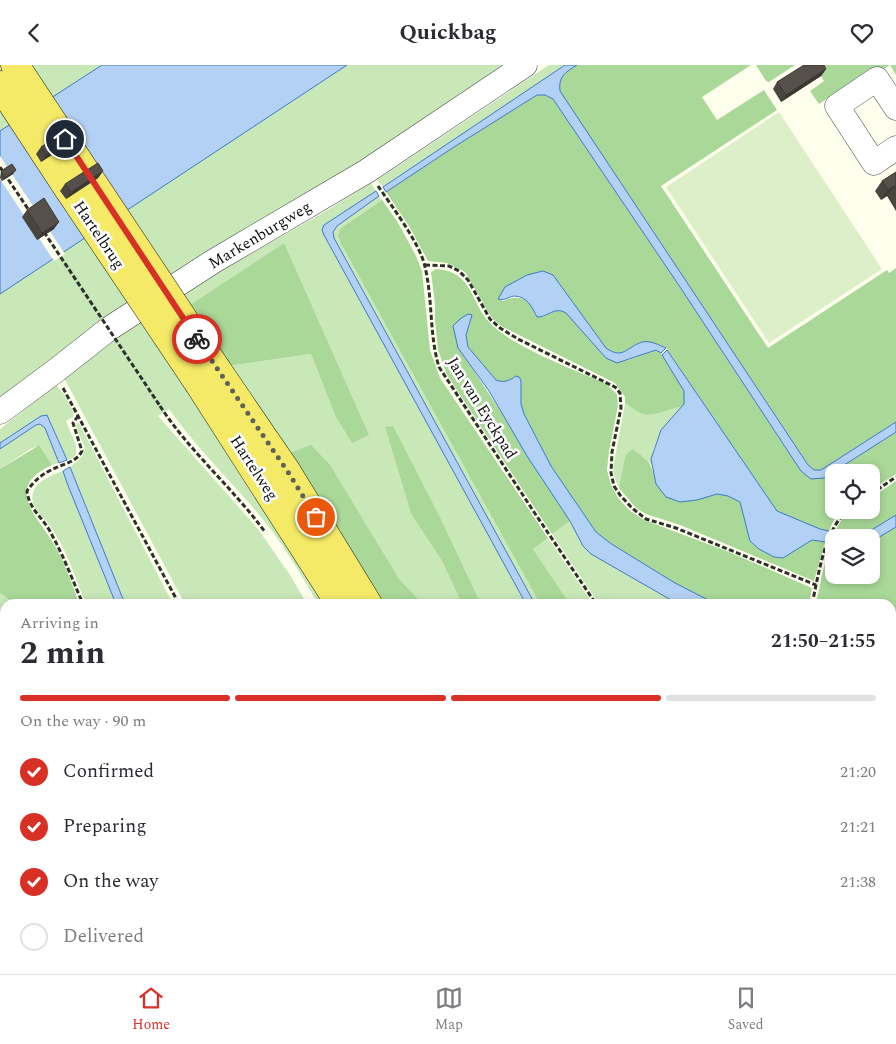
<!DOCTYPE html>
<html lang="en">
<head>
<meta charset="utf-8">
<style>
	:root { --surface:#fff; --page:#f2f2f3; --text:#2b2b33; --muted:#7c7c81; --line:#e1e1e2; --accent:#d93025 }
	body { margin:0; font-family:Spectral,serif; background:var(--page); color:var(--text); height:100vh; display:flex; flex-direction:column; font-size:19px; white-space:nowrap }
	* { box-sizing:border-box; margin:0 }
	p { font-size:16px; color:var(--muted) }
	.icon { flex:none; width:28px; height:28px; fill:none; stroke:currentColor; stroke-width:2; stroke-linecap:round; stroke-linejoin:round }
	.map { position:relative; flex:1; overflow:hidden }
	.panel { position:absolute; left:0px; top:534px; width:896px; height:376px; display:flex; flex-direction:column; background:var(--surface); border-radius:15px 15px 0 0; box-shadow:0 2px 8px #0003 }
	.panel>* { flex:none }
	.controls { position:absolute; left:825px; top:399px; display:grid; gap:10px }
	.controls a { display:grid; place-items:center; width:55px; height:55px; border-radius:10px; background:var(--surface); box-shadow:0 2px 8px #0003; font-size:25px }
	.pin { position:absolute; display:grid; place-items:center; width:42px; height:42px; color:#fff; margin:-21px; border:2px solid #fff; border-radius:50%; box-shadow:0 1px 5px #0007 }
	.courier { position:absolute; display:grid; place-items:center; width:50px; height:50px; margin:-25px; border:4px solid #d93025; border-radius:50%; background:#fff; color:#222; box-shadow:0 1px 6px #0007 }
	.headline em { font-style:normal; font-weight:700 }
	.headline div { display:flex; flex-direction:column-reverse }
	.headline { display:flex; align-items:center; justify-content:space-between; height:85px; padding:0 20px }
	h1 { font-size:32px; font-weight:700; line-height:38px }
	.bar { display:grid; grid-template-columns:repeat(4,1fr); gap:8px 5px; align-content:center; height:60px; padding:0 20px }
	.bar i { height:6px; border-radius:4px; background:var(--line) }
	.bar .on { background:var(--accent) }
	.bar p { grid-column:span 4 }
	ol { padding:0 20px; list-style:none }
	li { display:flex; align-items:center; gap:15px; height:55px }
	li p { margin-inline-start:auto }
	li .icon { padding:5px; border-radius:50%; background:var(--accent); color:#fff; stroke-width:4 }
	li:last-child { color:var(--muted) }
	li i { width:28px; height:28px; border:2px solid var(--line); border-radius:50% }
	header { display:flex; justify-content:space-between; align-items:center; height:65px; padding:0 20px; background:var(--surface); font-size:22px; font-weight:700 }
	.dock { display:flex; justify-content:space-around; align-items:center; height:70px; border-top:1px solid var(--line); background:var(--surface); font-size:14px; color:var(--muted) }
	.dock a { display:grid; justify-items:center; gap:2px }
	.dock .on { color:var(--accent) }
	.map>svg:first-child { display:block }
	.green { fill:#c8e8b8 }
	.forest { fill:#a9d898 }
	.pitch { fill:#dcefc9 }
	.water { fill:#b3d1f4; stroke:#3c79c9 }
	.pier { fill:#fefeed }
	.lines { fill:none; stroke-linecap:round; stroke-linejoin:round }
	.minor-casing { stroke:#404040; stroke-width:25 }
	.major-casing { stroke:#1e1e1e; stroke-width:29 }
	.path { stroke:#2f2f2f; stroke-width:3; stroke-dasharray:5 2.5; stroke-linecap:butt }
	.minor { stroke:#fff; stroke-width:24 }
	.major { stroke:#f4ea67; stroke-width:28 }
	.major-bridge-casing { stroke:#1e1e1e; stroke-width:29; stroke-linecap:butt }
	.path-bridge { stroke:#2f2f2f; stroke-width:3; stroke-dasharray:5 2.5; stroke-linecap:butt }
	.major-bridge { stroke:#f4ea67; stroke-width:28 }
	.wall { fill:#49453f }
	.shaded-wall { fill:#3c3833 }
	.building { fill:#555049; stroke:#3c3833 }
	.done { stroke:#61615b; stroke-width:5; stroke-dasharray:0 9 }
	.route { stroke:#d93025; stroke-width:6 }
	.labels { text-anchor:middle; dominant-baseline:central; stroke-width:5; stroke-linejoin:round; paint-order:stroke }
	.street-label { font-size:16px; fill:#0d0d0d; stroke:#fff }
</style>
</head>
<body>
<header><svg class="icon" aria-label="back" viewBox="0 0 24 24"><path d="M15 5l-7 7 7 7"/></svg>Quickbag<svg class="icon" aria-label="heart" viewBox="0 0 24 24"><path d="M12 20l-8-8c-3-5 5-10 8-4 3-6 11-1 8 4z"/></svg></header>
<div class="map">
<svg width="896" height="909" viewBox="0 0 896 909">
	<rect width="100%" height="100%" fill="#fefeed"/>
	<g class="green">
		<path d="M0,0H102L0,66Z"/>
		<path d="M347,0H514L452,41L169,213L125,146Z"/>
		<path d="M549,0H565L383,122L377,115Z"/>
		<path d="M371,118L376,126L324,160V170L526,539H481L441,454L393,362H385L411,449L442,496L462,539H423L399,514L287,389L228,301L311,289L335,350L284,178L188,241L180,229L326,146Z"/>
		<path d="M379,131L382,135L341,163V179L540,539H535L334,173L333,167L337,161Z"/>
		<path d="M88,171L133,238L0,337V229Z"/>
		<path d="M142,254L324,539H318C300,507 280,474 256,446C227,412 195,381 169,344L158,351L258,464L290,510L307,539H185L64,313L130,261Z"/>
		<path d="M56,320L63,328L74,348L73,352L66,356L76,380V389L73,393L67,395L50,355L41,351L0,378V364Z"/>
		<path d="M625,338C630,341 636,347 642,349C655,352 668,344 681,342C667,359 650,377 652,401L643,391H625L619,423L615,414L613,403Z"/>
		<path d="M76,358H79L173,539H125L70,402C97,382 79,382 76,358Z"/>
		<path d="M40,359L45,363L59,398L52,400L40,381L32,383L0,404V384L36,360Z"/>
		<path d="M63,406L116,539H86C75,513 67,484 50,461C43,451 29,442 33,428C36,416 52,410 63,406Z"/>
		<path d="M570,456L583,481L591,489L678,539H599L552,469Z"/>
		<path d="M548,473L593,539H570L533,484Z"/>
		<path d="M0,528L15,539H5V553L0,549Z"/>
		<path d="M0,657L5,658V747L0,757Z"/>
		<path d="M896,724V850L891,870V729Z"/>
		<path d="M285,905H479L480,909H290Z"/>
		<path d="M531,905H606L607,909H533Z"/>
		<path d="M798,905H883L882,909H797Z"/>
	</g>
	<g class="forest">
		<path d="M577,0H751L702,32L717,55L764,25L777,45L661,121L768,283L887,205L889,208L896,203V357L821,405H814L808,400L559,26C558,11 566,7 577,0Z"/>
		<path d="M756,0H795L769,17L766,16Z"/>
		<path d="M814,0H896V10L890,0L871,12L868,7L819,39L810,26L824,16Z"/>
		<path d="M537,30H545L553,34L678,219L801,406L824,413L896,367V409L871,425V408H834V445H843L835,452L829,466L820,464L777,447L666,283C659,280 650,275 642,277C627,282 624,295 606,283L527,210L505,222L499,234L503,236C524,227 530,238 543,252C551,247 557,242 567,248L606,293L628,295L656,285L661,288L684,326V339L681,342C668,344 655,352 642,349C636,347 630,341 625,338V332L615,318L501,261L492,253L465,207L447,198L428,196L409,161L386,127L454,82Z"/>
		<path d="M382,135L397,156L416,191L422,206L430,285L440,313L548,473L533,484L570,539H540L341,179L338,170L341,163Z"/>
		<path d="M284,178L369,370L352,378L335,350L311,289L228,301L188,241Z"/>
		<path d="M436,204C473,206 470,237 490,258C511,281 575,305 605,318L617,329L618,341L609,386L607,405L611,420L618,433L629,445L644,455L729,487L812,523L809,539L713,538L675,518L610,478L596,467L551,401L524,349L521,339V316L516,311C509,316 504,318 496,315L468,282L466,270L472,251L458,283C498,339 532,399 570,456L552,469L447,310L438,285L435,255V239L431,207Z"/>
		<path d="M393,361L441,454L481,539H462L442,496L411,449L385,362Z"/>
		<path d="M311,380L330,400L399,514L423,539H380L287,389Z"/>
		<path d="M38,381H40L52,400C2,423 38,451 55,481C65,498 71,517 78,535L75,539H15L0,528V404Z"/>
		<path d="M632,384C650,395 652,400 656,419L697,435L717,429L728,431L740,437L750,476L759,484L774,492L783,493L812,475L825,477L814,516L680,460L646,449L636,443L619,423L625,391Z"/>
		<path d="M896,416V450C878,462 857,481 834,470C837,461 844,448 854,445C859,444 866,445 871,445V433Z"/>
		<path d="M896,462V569L891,572V539H816L823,505L831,479H834V510H871V477Z"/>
		<path d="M0,571L5,574V658L0,657Z"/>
		<path d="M891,600L896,602V647L891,646Z"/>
		<path d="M891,654L896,655V724L891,729Z"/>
		<path d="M5,774V904L0,902V784Z"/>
		<path d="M8,905H166V909H21Z"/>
		<path d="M172,905H275L279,909H172Z"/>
		<path d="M613,905H792L791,909H614Z"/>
	</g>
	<path class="pitch" d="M779,47L882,204L769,278L666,122Z"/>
	<g class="water">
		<path d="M102,0H347L0,229V66Z"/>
		<path d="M565,0H577C566,7 558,11 560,26L808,400L814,405H821L896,357V367L824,413L811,414L801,406L678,219L553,34L545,30H537L454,82L386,127L383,122Z"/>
		<path d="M376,126L379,131L337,161L333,167L334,173L535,539H526L324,170L322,165L324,160Z"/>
		<path d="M543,206L553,210L606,283C623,295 627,282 642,277C650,275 659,280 666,283L661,288L656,285L617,298L606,293L566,248C554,241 549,252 537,252C532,242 527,231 514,231C508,232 505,236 498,234L505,222L527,210Z"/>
		<path d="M468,249L472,250L466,270L468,282L496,315C504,318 509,316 516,311L519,312L521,315V339L524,349L551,401L596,467L610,478L675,518L716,539H678L591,489L583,481L570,456L527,391L489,326L458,283L453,261L460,254Z"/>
		<path d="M667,285L777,446L820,464L829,466L825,477L812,475L783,493L774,492L759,484L750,476L740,437L728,431L717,429L697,435L680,437L666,432L656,419L651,394L661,365L684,339V326L662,290Z"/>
		<path d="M47,350L67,395L59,398L45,363L40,359L36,360L0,384V378L41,351Z"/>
		<path d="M70,402L125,539H116L67,418L63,406Z"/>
		<path d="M896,450V462L871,477V472H860Z"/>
		<path d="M896,569V602L891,600V572Z"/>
		<path d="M896,850V885L891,905V870Z"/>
	</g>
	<path class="pier" d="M0,91L65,189L54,196L0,114Z"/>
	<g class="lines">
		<defs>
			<g id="minor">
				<path d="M896,43L877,14L837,41L874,98L896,83"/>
				<path d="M0,347L54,307L110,263L214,196L367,106L525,0"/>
			</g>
			<g id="major">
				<path d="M15,0L89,112"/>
				<path d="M0,20L69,125"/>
				<path d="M218,306L287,407L368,539"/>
				<path d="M199,319L340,539"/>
				<path d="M491,905L492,909"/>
				<path d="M520,905L521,909"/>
			</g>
		</defs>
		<use href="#minor" class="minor-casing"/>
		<use href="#major" class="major-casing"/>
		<g class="path">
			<path d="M0,102L30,147"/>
			<path d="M378,121C391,140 421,180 425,202C433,235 429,269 439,302L534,447L596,539"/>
			<path d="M425,200L449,201L459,206L468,215L490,254L500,263L518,274L615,322L620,328L621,343L612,387L611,408L614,421L620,430L632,443L646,454L676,463L816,520"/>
			<path d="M63,323L179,539"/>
			<path d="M160,341C190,387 233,423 265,467"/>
			<path d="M78,351L73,358L82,386C76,398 62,399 51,405C41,410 34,416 27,426C29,445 44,453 52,470C64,492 73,516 83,539"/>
			<path d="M871,429L896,412"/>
			<path d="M812,539C819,509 824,465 848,445"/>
			<path d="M0,639L5,637"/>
			<path d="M891,651L896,652"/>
			<path d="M169,909L170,905"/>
			<path d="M794,909L795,905"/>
		</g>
		<use href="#minor" class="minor"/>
		<use href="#major" class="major"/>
		<defs>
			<g id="major-bridge">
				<path d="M89,112L218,306"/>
				<path d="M69,125L199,319"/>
			</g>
		</defs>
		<use href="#major-bridge" class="major-bridge-casing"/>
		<path class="path-bridge" d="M44,167L160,341"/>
		<use href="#major-bridge" class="major-bridge"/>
	</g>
	<g class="wall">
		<path d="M826,4L821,11L781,37L773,24L777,17Z"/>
		<path d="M73,76L41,97L36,89L41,82Z"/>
		<path d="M1,106L13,109L2,116L0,113Z"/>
		<path d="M103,106L98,113L66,134L60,126L65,119Z"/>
		<path d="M896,107V146L887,131L881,135L875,126L882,116Z"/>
		<path d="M27,145L54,164L37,175L22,152Z"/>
	</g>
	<g class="shaded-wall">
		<path d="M826,4L821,11L781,37L786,30Z"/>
		<path d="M78,69L73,76L41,97L46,90Z"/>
		<path d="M16,105L13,109L2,116L5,113Z"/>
		<path d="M103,106L98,113L66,134L71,127Z"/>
		<path d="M894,121L887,131L881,135L888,125Z"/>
		<path d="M59,157L54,164L37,175L42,168Z"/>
	</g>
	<g class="building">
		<path d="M804,0H824L826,4L786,30L777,17Z"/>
		<path d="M73,61L78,69L46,90L41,82Z"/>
		<path d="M98,98L103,106L71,127L65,119Z"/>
		<path d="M12,99L16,105L5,113L1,106Z"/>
		<path d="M896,107V124L894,121L888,125L882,116Z"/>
		<path d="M44,133L59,157L42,168L27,145Z"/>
	</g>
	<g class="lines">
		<path class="done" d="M197,274L288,407L316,452"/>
		<path class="route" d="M65,74L197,274"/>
	</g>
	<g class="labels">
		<g class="street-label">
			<text transform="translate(99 170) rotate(56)">Hartelbrug</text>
			<text transform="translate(260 170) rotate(-31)">Markenburgweg</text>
			<text transform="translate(482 343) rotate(58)">Jan van Eyckpad</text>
			<text transform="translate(254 403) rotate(57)">Hartelweg</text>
		</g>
	</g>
</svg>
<div class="controls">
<a><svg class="icon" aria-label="locate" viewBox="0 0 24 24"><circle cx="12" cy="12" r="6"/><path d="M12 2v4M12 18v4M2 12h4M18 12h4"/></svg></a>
<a><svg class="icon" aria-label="layers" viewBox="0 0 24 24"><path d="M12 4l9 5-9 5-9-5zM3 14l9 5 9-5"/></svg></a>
</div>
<div class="pin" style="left:316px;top:452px;background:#ea580c"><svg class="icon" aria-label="bag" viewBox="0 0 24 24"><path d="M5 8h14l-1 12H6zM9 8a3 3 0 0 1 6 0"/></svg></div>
<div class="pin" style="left:65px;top:74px;background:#1f2937"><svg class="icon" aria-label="home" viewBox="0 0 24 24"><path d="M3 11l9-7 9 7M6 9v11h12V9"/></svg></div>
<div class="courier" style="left:197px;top:274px"><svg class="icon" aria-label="bike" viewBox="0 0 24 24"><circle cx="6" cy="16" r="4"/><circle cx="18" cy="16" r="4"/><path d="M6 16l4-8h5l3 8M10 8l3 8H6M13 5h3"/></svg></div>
<section class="panel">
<div class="headline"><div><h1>2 min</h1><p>Arriving in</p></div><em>21:50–21:55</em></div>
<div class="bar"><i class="on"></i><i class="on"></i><i class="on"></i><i></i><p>On the way · 90 m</p></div>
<ol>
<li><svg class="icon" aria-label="check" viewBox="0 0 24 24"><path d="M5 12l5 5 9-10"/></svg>Confirmed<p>21:20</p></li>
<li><svg class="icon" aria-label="check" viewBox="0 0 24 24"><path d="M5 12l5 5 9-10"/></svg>Preparing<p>21:21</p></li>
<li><svg class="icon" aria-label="check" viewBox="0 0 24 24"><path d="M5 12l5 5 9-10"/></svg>On the way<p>21:38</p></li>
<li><i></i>Delivered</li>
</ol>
</section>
</div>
<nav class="dock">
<a class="on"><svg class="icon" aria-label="home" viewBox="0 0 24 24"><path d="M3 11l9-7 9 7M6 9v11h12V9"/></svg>Home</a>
<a><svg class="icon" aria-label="map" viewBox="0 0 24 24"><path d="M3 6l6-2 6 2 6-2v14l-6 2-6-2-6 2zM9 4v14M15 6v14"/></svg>Map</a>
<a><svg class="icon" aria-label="saved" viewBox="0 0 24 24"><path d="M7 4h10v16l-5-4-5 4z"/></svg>Saved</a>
</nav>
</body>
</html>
